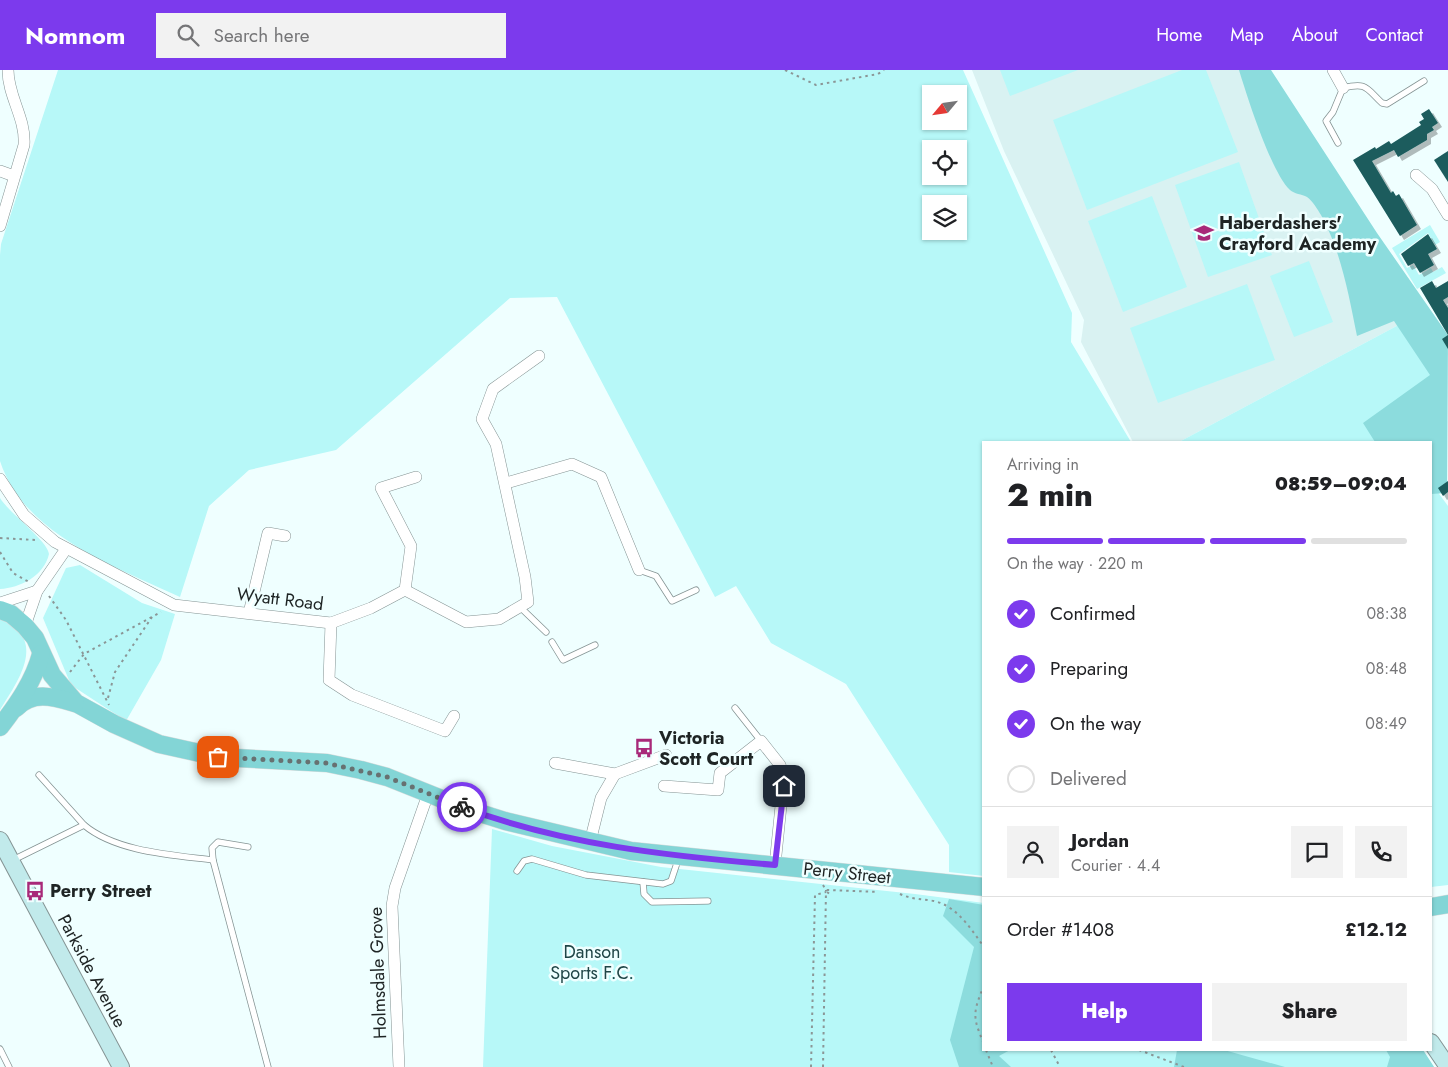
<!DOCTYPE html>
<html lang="en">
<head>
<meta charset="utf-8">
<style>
	:root { --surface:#fff; --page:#f2f2f2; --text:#202124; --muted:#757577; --line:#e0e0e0; --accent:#7c3aed }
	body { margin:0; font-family:Jost,sans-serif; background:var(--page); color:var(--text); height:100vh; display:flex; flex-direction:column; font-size:19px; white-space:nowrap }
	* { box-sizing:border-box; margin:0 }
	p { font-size:16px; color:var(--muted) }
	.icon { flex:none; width:28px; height:28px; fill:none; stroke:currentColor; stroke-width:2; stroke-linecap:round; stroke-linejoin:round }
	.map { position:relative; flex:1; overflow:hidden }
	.panel { position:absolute; left:982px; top:371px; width:450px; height:610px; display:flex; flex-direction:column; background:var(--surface); border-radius:0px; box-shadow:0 1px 4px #0004 }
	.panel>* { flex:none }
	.needle { width:32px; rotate:241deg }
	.tools { position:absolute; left:922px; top:15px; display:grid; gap:10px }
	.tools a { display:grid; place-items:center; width:45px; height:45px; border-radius:0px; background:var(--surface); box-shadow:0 1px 4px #0004; font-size:25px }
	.pin { position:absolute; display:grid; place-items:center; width:42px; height:42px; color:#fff; margin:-21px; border-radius:10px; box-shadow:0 2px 8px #0006 }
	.courier { position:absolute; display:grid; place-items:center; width:50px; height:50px; margin:-25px; border:4px solid #7c3aed; border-radius:50%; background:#fff; color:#222; box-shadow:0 1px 6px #0007 }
	.summary em { font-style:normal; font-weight:800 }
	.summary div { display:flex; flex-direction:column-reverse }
	.summary { display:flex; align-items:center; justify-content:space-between; height:85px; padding:0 25px }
	h1 { font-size:32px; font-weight:800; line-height:38px }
	.bar { display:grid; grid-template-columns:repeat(4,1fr); gap:8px 5px; align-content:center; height:60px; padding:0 25px }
	.bar i { height:6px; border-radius:4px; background:var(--line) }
	.bar .current { background:var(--accent) }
	.bar p { grid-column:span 4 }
	.line { display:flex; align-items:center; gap:12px; padding:0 25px; border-top:1px solid var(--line) }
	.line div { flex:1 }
	.round { display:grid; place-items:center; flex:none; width:52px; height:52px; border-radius:0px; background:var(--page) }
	ol { padding:0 25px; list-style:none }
	li { display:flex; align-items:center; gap:15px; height:55px }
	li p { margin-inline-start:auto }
	li .icon { padding:5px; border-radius:50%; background:var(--accent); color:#fff; stroke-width:4 }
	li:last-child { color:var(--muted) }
	li i { width:28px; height:28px; border:2px solid var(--line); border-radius:50% }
	.cta { display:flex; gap:10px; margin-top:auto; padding:10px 25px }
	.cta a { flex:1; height:58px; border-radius:0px; background:var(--accent); color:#fff; font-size:20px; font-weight:800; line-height:58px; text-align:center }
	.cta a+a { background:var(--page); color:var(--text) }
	header { display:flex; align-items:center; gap:30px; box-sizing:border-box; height:70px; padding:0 25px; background:var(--accent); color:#fff }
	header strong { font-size:24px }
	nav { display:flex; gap:28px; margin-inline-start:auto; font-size:18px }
	.search { width:350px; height:45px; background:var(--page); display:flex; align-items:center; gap:12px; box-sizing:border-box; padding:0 18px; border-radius:0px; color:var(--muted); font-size:19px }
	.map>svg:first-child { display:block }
	.built { fill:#d9f2f2 }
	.green { fill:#b7f8f8; fill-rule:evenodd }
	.forest { fill:#8cdcdd }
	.building { fill:#1c5c5d; filter:url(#shadow) }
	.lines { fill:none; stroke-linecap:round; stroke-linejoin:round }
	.lane-casing { stroke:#859494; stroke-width:7 }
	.street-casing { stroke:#859494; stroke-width:12 }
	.secondary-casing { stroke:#859494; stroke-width:18 }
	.primary-casing { stroke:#dbdcdc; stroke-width:19 }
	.path { stroke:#8b9696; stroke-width:2; stroke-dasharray:2.5 4; stroke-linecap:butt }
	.lane { stroke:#fff; stroke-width:5.5 }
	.street { stroke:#fff; stroke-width:11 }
	.secondary { stroke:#c1eaeb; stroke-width:16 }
	.primary { stroke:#83d5d6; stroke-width:18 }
	.done { stroke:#677171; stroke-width:5; stroke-dasharray:0 9 }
	.route { stroke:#7c3aed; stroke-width:6 }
	.labels { text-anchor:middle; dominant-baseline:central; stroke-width:5; stroke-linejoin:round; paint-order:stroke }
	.poi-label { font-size:18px; font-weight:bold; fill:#1e2424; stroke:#efffff; text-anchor:start }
	.street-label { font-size:18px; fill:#1e2424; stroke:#efffff }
	.park-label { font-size:18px; fill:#204647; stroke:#efffff }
</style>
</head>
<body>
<header>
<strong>Nomnom</strong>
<div class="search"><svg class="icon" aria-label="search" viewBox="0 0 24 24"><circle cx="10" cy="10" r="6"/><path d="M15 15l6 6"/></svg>Search here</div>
<nav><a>Home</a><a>Map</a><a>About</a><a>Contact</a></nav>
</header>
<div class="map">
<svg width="1448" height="997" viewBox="0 0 1448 997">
	<defs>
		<filter id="shadow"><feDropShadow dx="4" dy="4" stdDeviation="0" flood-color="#0004"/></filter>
	</defs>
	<rect width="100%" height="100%" fill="#efffff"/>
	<path class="built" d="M972,0H1249L1423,242L1179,372H1133L1081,272L1084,250L1004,81Z"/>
	<g class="green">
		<path d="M58,0H963L1072,243L1071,272L1131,372H984V806L949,802V775L846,614L771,573L736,516L715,527L557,227L510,228L336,380L249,400L209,436L180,527C116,497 24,465 0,391V185L1,174ZM931,24H959V51H931ZM931,79H959V106H931ZM931,134H959V161H931Z"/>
		<path d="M1000,0H1078L1010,26Z"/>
		<path d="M1182,0H1206L1238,82L1087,140L1053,50Z"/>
		<path d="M1239,92L1272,185L1208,207L1175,115Z"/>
		<path d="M1152,126L1187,217L1123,242L1088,151Z"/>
		<path d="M1430,155L1440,172L1435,175L1428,163L1399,184L1407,198L1413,195L1419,205L1431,198L1433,202L1442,197L1446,203L1417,219L1392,178Z"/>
		<path d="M1309,191L1333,252L1294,267L1270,206Z"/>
		<path d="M1247,214L1275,290L1158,333L1130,258Z"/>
		<path d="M1423,242L1448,284L1402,372H1179Z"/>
		<path d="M1431,413L1448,436V815L1431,817Z"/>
		<path d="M0,428C9,443 48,471 49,484C44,506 20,518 0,519Z"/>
		<path d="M80,495L142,533L175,544L161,590L126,651L71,615L43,548L66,498Z"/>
		<path d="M0,549C49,569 18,611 0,640Z"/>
		<path d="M492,759L552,776L661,797L915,824L984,833V980H1423L1434,997H483Z"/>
	</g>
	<g class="forest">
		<path d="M1239,0H1271L1377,163L1448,265L1447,423L1431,424V372H1375L1363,353L1430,305L1394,251L1357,266C1349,226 1341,181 1321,145C1318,140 1312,130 1307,127C1302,124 1294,124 1290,120C1271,102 1247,26 1239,0Z"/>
		<path d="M949,829L984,835V980H1010L999,986L1011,997H959L950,970L974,877L943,846Z"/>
		<path d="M1177,980H1224L1285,997H1174Z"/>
		<path d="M1386,980H1423L1434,997H1387L1390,987Z"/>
	</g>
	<g class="building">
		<path d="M1429,39L1438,53L1432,57L1434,60L1427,64V70L1398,87L1394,80L1372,91L1391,123L1393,121L1396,126L1399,124L1417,155L1400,166L1353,90L1375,77L1376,79L1389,71L1391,74L1421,55L1419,52L1424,49L1421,44Z"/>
		<path d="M1448,81V112L1434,90Z"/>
		<path d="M1428,164L1437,179L1428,184L1434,195L1420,203L1414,193L1408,196L1401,184Z"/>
		<path d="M1432,211L1436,218L1448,211V227L1443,230L1448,238V265L1420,218Z"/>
		<path d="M1448,265V279L1442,269Z"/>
		<path d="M1448,411V422L1443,426L1438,418Z"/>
	</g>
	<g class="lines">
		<defs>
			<g id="lane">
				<path d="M1338,73L1326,51L1333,42L1343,18C1367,12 1366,18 1382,33L1387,34L1424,11"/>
				<path d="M639,500L656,506L672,531L696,520"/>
				<path d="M520,537L546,562"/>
				<path d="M552,572L563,590L595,575"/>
				<path d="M735,638L761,671"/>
				<path d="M39,705L84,755"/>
				<path d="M13,790L84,755C116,782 173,785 213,790L212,778L218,772L248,777"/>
				<path d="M213,790L268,997"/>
				<path d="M517,801L524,791L532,789L586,805L663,814L671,811L679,787"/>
				<path d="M643,812L644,824L652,832L708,831"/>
				<path d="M0,979L9,997"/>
			</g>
			<g id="street">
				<path d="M1333,0L1343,18"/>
				<path d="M0,101L14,106"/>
				<path d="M1416,105L1432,119L1448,145"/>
				<path d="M0,156L24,75C26,48 8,27 8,0"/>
				<path d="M0,409L24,445L55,472L174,535L331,553L371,538L405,520L466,552L499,549L528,532L525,507L496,374L482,349L493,319L539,286"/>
				<path d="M506,413L572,394L601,407L639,500"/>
				<path d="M405,520L411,476L381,418L416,407"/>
				<path d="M0,533L37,521"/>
				<path d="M249,543L268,463L285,466"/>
				<path d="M331,553L329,610L352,625L445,661L454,646"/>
				<path d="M25,556L37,521L66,479"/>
				<path d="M555,693L615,704L666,685"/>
				<path d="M664,716L718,720L720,703L761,671L780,695L784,706L775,795"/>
				<path d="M590,772L601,728L615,704"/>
				<path d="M399,997L392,836L395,818L428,724"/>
			</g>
			<g id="secondary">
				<path d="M0,770L121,997"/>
				<path d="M1431,972L1448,997"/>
			</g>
			<g id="primary">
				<path d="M0,540L11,544L25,556L35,568L52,605L76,633L114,654L159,674L218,687L327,693L361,700L387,707L467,739L505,751L631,781L984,817"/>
				<path d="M16,638C33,620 54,627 75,633"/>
				<path d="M0,657C17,635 34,611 41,584"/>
				<path d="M1431,837L1448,834"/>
			</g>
		</defs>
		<use href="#lane" class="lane-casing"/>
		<use href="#street" class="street-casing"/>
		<use href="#secondary" class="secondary-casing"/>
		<use href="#primary" class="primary-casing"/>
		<g class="path">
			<path d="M785,0L816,15L878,4L884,0"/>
			<path d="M0,468L35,470"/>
			<path d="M0,482L13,503L29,512"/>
			<path d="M49,526L66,550L109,635"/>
			<path d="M70,602L84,584L161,542"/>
			<path d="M108,628L115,602L152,547"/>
			<path d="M823,815L826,820L878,822"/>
			<path d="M827,822L831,825"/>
			<path d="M900,824C910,829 922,829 934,831C957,836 971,859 984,877"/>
			<path d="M984,915C973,943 972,946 984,974"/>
			<path d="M986,980L993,997"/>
			<path d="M1051,980L1060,997"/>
			<path d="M1139,980L1184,997"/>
			<path d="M811,997L815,825L826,822"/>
			<path d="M823,997L826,820"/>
		</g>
		<use href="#lane" class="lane"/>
		<use href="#street" class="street"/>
		<use href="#secondary" class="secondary"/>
		<use href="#primary" class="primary"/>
	</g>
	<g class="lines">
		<path class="done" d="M218,687L326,693L387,707L462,737"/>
		<path class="route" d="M462,737C563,775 669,786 775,795L784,716"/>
	</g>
	<defs>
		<symbol id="school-bare" viewBox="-9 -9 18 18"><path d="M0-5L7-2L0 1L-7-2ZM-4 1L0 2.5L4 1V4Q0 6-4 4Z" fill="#a82979" stroke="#efffff" stroke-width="2.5" paint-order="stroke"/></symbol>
		<symbol id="bus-bare" viewBox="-9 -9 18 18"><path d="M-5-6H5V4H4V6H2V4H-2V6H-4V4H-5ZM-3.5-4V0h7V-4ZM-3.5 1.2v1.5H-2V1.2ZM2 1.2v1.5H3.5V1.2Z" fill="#a82979" stroke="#efffff" stroke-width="2.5" paint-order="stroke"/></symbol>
	</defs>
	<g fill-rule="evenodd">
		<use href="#school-bare" x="1190" y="149" width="28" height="28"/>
		<use href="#bus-bare" x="630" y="664" width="28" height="28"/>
		<use href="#bus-bare" x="21" y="807" width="28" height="28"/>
	</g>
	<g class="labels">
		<g class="poi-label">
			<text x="1219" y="153">Haberdashers'<tspan x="1219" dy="21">Crayford Academy</tspan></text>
			<text x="659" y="668">Victoria<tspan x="659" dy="21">Scott Court</tspan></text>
			<text x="50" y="821">Perry Street</text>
		</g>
		<g class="street-label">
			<text transform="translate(280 529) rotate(7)">Wyatt Road</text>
			<text transform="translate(847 803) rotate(6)">Perry Street</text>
			<text transform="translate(92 901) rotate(62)">Parkside Avenue</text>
			<text transform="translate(378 903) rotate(-92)">Holmsdale Grove</text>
		</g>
		<g class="park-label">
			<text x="592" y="882">Danson<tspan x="592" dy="21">Sports F.C.</tspan></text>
		</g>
	</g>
</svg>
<div class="tools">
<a><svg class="needle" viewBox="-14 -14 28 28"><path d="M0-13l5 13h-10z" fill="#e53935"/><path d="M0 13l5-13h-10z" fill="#757577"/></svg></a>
<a><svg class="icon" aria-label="locate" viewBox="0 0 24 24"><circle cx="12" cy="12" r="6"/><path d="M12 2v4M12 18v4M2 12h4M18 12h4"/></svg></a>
<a><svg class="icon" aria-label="layers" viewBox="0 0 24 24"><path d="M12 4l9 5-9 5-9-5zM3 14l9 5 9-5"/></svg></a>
</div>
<div class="pin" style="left:218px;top:687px;background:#ea580c"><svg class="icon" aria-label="bag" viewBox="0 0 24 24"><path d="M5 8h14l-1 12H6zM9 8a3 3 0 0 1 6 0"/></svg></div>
<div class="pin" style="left:784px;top:716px;background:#1f2937"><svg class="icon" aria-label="home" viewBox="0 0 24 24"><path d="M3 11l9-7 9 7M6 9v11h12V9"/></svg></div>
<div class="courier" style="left:462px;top:737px"><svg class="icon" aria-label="bike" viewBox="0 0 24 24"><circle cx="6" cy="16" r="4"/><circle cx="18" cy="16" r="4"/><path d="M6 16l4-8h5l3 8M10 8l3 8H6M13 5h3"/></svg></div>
<section class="panel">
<div class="summary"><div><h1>2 min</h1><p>Arriving in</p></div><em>08:59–09:04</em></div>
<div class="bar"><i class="current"></i><i class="current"></i><i class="current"></i><i></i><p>On the way · 220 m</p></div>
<ol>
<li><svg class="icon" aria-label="check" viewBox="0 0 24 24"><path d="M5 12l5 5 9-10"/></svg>Confirmed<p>08:38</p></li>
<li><svg class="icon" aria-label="check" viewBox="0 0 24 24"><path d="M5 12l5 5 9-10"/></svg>Preparing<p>08:48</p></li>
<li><svg class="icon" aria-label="check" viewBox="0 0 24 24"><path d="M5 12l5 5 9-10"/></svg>On the way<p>08:49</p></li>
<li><i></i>Delivered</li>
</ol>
<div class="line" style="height:90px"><a class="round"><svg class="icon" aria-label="person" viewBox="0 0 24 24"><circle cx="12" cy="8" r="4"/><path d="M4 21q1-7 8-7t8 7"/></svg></a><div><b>Jordan</b><p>Courier · 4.4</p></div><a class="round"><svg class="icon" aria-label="chat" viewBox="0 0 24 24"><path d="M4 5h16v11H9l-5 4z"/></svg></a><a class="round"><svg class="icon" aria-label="phone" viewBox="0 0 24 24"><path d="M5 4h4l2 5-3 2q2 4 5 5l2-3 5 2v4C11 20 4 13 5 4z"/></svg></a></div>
<div class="line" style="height:65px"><div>Order #1408</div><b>£12.12</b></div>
<div class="cta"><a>Help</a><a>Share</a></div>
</section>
</div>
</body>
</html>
